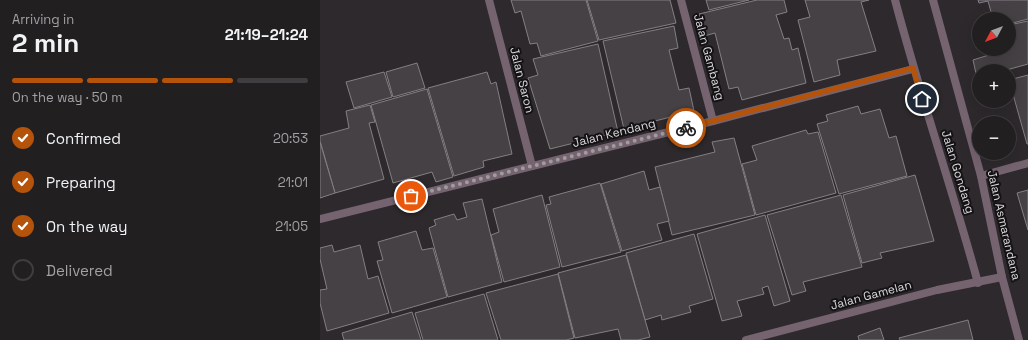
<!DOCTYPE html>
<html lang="en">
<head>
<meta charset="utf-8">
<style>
	:root { --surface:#221f21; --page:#2a272a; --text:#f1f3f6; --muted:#a2a2a5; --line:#3f3d3f; --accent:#b45309 }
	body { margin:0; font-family:"Space Grotesk",sans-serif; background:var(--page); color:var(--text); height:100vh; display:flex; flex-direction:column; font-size:15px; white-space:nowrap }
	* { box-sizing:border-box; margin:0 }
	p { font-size:13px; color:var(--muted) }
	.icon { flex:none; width:22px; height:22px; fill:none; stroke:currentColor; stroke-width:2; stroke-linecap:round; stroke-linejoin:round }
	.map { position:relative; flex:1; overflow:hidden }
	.sheet { display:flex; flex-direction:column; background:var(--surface); width:320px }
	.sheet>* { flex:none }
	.needle { width:26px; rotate:229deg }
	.tools { position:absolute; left:652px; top:12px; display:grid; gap:8px }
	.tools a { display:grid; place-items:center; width:44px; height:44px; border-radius:50%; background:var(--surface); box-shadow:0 4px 16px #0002,0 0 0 1px var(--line); font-size:20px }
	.pin { position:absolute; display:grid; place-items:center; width:34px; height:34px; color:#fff; margin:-17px; border:2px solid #fff; border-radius:50%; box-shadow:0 1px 4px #0007 }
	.courier { position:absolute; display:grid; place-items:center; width:40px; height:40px; margin:-20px; border:3px solid #b45309; border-radius:50%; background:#fff; color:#222; box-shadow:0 1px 5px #0007 }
	.headline em { font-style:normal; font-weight:700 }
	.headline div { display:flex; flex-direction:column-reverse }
	.headline { display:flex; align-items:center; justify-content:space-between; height:68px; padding:0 12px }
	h1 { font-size:26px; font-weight:700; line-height:30px }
	.bar { display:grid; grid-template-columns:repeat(4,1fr); gap:6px 4px; align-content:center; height:48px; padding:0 12px }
	.bar i { height:5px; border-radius:3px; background:var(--line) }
	.bar .active { background:var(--accent) }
	.bar p { grid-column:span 4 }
	ol { padding:0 12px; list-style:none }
	li { display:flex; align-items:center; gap:12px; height:44px }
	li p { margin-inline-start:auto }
	li .icon { padding:4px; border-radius:50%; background:var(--accent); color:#fff; stroke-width:4 }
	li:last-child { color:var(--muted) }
	li i { width:22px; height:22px; border:2px solid var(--line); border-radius:50% }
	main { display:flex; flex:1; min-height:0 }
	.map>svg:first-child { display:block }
	.building { fill:#454144; stroke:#847f83 }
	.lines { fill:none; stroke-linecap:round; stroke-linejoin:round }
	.minor { stroke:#756370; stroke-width:8 }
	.done { stroke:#9f9c9e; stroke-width:4; stroke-dasharray:0 7.2 }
	.route { stroke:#b45309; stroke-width:5 }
	.labels { text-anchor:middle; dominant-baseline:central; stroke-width:4; stroke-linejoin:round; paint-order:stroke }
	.street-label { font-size:12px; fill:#dcdadc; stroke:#141214 }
</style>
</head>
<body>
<main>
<section class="sheet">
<div class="headline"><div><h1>2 min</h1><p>Arriving in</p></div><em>21:19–21:24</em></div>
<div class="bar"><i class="active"></i><i class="active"></i><i class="active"></i><i></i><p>On the way · 50 m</p></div>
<ol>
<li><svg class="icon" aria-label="check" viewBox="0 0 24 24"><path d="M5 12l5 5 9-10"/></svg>Confirmed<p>20:53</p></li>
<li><svg class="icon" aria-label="check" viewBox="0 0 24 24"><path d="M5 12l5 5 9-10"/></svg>Preparing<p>21:01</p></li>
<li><svg class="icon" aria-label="check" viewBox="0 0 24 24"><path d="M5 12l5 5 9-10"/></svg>On the way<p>21:05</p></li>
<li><i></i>Delivered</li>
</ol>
</section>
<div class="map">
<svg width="708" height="340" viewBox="0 0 708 340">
	<rect width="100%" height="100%" fill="#2d292c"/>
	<g class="building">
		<path d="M191,0H266L278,41L221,56L217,43L210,44L201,11L195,13Z"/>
		<path d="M267,0H350L356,23L279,40Z"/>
		<path d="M386,0H429L389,10Z"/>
		<path d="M437,0H464L467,12L456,15L464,39L469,38L472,50L478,48L486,83L422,100L418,87L409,89L395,33L384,36L379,14Z"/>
		<path d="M485,0H549L541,2L556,51L517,60L520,75L494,82L478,20L490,17Z"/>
		<path d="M658,0H708V19L689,24V19H673L668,1L659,3Z"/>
		<path d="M708,21V64L683,71H659V77L657,78L653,60L672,54L671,49H689V25Z"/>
		<path d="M354,26L358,48L349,50L359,90L369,88L374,111L304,129L283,41Z"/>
		<path d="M278,44L298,132L230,149L208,78L218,75L213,59Z"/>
		<path d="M97,63L105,88L73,97L66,72Z"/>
		<path d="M64,72L72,97L34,108L26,82Z"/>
		<path d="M167,72L171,84L176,82L192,154L163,161L164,167L134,176L108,88Z"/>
		<path d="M708,75V144H707L689,80Z"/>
		<path d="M107,89L133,177L116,182L112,172L73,183L51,105Z"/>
		<path d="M50,105L55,122L49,123L64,179L15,193L0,141V136L29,128L26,111Z"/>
		<path d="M538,106L541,114L560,109L569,138L576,136L587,176L519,194L497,124L508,121L506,115Z"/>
		<path d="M486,130L488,134L498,132L516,193L436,215L422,164L437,160L432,146Z"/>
		<path d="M414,138L435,215L352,235L335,167L395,152L392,142Z"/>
		<path d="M0,142L15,193L0,198Z"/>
		<path d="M324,171L329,190L340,187L349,221L337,224L342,240L302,251L281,184Z"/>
		<path d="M595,175L614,241L560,253L562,258L542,263L523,195Z"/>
		<path d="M280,183L301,252L242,267L226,205L231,204L229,197Z"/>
		<path d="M708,190V230L697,193Z"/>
		<path d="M222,195L240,267L184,282L171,235L179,232L173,209Z"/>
		<path d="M521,195L542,267L483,282L486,291L472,295L447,215Z"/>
		<path d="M162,199L182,282L128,297L109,228L116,225L114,220L134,214L137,220L147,217L143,203Z"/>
		<path d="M445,215L470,301L454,306L448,286L442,288L444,294L417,301L422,316L402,321L377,234Z"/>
		<path d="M96,231L102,250L113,248L127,297L72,313L57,261L63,260L58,242Z"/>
		<path d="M374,234L393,299L369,306L371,312L342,320L341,315L325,320L306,253Z"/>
		<path d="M12,245L14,252L40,245L48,279L58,276L69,313L7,331L0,303V290L7,289L0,259V248Z"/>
		<path d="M306,255L330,337L318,340H301L298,329L255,338L238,273Z"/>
		<path d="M238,274L254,338L246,340H181L166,293Z"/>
		<path d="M164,294L178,340H103L95,313Z"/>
		<path d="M92,312L101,340H24L22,333Z"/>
		<path d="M648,320L653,340H580L579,338Z"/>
		<path d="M560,328L564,340H539L538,336Z"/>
	</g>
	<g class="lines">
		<g class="minor">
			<path d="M169,0L212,166"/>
			<path d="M361,0L393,121"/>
			<path d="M575,0C600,95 632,188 658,283"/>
			<path d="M613,0L661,176L682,277L699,340"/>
			<path d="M661,176L708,163"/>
			<path d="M0,219L393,121L593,69"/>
			<path d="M426,340L617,290L682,277"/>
		</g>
	</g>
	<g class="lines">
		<path class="done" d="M91,196L366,128"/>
		<path class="route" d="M366,128L593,68L602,99"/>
	</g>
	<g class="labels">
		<g class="street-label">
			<text transform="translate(389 57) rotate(75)">Jalan Gambang</text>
			<text transform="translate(202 80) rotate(76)">Jalan Saron</text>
			<text transform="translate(294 133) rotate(-14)">Jalan Kendang</text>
			<text transform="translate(638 172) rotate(73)">Jalan Gondang</text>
			<text transform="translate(684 225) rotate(77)">Jalan Asmarandana</text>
			<text transform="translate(551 295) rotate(-15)">Jalan Gamelan</text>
		</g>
	</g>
</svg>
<div class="tools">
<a><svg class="needle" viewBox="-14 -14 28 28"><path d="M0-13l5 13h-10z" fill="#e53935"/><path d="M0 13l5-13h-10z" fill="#a2a2a5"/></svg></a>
<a>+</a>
<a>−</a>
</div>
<div class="pin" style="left:91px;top:196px;background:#ea580c"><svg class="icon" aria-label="bag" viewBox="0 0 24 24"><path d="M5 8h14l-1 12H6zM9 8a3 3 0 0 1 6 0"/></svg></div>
<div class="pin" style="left:602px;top:99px;background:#1f2937"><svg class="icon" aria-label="home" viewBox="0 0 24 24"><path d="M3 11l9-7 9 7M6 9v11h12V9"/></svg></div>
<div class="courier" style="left:366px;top:128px"><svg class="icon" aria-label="bike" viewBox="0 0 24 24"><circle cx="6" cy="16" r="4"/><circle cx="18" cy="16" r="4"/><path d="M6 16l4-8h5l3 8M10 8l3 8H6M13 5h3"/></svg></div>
</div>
</main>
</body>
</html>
